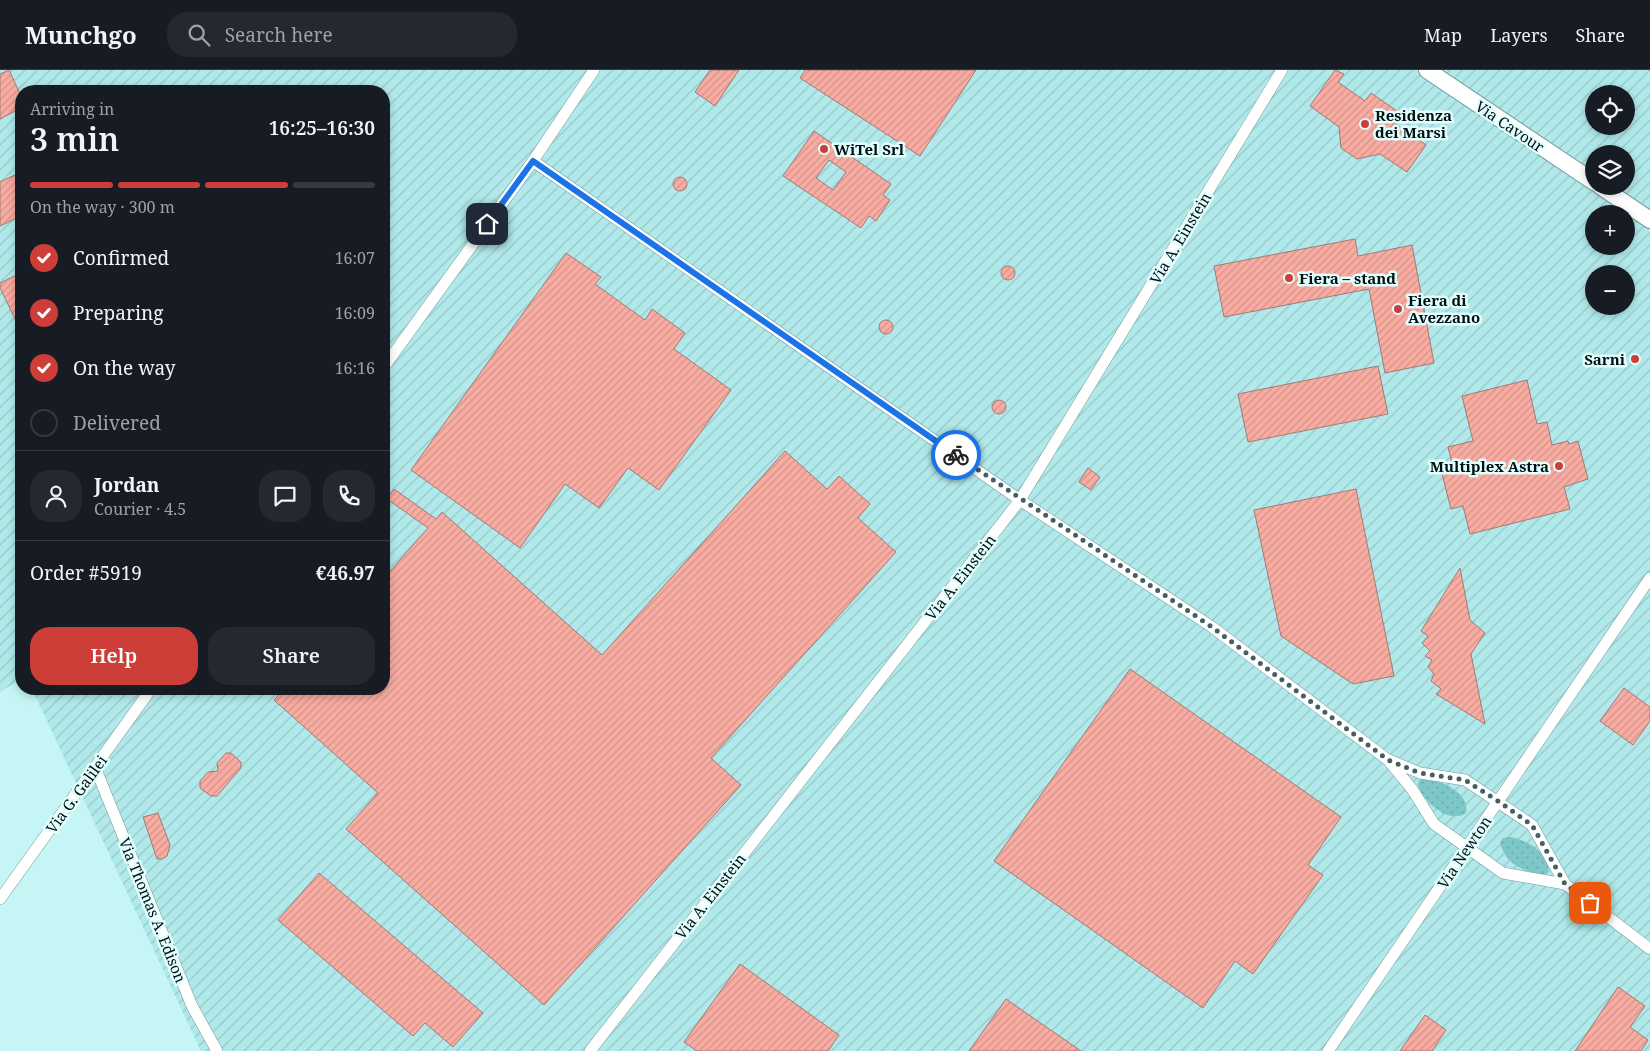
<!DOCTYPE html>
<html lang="en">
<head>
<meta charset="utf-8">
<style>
	:root { --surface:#171b24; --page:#242831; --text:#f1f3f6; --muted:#9ea1a6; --line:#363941; --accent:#cc3e37 }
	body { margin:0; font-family:"Noto Serif",serif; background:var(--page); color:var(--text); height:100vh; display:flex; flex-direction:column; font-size:19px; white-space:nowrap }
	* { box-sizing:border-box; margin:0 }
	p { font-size:16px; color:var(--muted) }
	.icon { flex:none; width:28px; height:28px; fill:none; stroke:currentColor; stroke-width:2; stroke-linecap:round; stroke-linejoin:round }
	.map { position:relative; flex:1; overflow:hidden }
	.sheet { position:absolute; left:15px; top:15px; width:375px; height:610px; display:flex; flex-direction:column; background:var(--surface); border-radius:20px; box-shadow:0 2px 8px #0003 }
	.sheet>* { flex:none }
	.tools { position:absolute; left:1585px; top:15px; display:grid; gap:10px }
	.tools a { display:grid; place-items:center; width:50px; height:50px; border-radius:50%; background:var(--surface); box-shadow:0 2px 8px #0003; font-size:25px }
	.pin { position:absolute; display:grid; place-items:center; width:42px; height:42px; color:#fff; margin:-21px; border-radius:10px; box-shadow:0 2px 8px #0006 }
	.courier { position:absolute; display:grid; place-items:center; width:50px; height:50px; margin:-25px; border:4px solid #1a73e8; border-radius:50%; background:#fff; color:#222; box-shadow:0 1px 6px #0007 }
	.overview em { font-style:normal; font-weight:600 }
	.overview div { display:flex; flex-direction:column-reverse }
	.overview { display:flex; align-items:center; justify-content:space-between; height:85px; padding:0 15px }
	h1 { font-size:32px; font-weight:600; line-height:38px }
	.bar { display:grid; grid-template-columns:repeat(4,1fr); gap:8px 5px; align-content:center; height:60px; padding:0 15px }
	.bar i { height:6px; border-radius:4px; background:var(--line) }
	.bar .active { background:var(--accent) }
	.bar p { grid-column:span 4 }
	.line { display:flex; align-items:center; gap:12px; padding:0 15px; border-top:1px solid var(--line) }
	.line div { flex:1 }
	.round { display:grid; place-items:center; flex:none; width:52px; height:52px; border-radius:20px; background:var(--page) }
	ol { padding:0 15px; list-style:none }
	li { display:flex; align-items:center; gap:15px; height:55px }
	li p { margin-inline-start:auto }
	li .icon { padding:5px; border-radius:50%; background:var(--accent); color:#fff; stroke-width:4 }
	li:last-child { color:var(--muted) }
	li i { width:28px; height:28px; border:2px solid var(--line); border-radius:50% }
	.cta { display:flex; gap:10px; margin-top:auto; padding:10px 15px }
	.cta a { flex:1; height:58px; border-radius:20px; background:var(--accent); color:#fff; font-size:20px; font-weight:600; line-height:58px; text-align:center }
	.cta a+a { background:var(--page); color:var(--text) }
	header { display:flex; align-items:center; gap:30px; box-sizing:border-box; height:70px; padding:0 25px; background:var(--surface); border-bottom:1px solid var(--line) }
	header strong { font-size:24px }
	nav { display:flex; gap:28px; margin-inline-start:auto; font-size:18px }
	.search { width:350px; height:45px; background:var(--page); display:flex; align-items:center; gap:12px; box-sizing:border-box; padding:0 18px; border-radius:20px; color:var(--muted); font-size:19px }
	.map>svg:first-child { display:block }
	.industrial { fill:url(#industrial-furrows); fill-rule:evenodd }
	.grass { fill:url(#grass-dots) }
	.building { fill:url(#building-hatch); stroke:#a07a75; fill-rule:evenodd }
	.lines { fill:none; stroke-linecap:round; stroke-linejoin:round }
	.street-casing { stroke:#709c9d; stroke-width:12 }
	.secondary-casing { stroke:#709c9d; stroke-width:18 }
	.street { stroke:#fff; stroke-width:11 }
	.secondary { stroke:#fff; stroke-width:16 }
	.done { stroke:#466060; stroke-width:5; stroke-dasharray:0 9 }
	.route { stroke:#1a73e8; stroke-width:6 }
	.poi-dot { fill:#cc3e37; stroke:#e2fefe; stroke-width:2 }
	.labels { text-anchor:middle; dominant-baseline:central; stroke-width:5; stroke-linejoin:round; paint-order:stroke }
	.poi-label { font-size:15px; font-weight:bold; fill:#010f10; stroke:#e2fefe; text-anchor:start }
	.street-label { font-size:15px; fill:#010f10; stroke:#e2fefe }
</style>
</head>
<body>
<header>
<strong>Munchgo</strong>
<div class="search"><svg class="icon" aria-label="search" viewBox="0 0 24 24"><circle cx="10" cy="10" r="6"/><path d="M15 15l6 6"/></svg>Search here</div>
<nav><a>Map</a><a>Layers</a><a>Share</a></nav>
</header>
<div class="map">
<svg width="1650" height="981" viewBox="0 0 1650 981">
	<defs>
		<pattern id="industrial-furrows" width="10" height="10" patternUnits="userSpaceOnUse" patternTransform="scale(1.25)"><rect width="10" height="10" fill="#b1e9ea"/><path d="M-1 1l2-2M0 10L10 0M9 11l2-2" fill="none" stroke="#96c7c8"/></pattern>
		<pattern id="grass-dots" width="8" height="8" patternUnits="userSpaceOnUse" patternTransform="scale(1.25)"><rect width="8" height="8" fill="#7ec7c8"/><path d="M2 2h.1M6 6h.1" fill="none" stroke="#6baaab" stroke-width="1.8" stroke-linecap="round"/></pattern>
		<pattern id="building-hatch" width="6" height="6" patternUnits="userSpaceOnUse" patternTransform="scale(1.25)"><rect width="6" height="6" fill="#f8aca2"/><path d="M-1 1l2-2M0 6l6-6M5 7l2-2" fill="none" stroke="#d3938a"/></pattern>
	</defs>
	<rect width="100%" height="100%" fill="#c6f5f5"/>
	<path class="industrial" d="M0,0H1650V981H201L32,619H384V21H21V609L0,622ZM1594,24H1626V56H1594ZM1594,84H1626V116H1594ZM1594,144H1626V176H1594ZM1594,204H1626V236H1594Z"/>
	<g class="grass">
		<path d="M1425,708C1441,711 1470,722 1466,743C1448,755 1423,731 1418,715L1419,710Z"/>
		<path d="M1511,767C1526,770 1551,783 1548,802L1543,805C1524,801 1506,795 1500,773L1503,768Z"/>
	</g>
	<g class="building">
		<path d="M9,0L21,26V38L0,49V4Z"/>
		<path d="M710,0H739L715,36L695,22Z"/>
		<path d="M805,0H976L920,86L800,8Z"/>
		<path d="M1335,0L1344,4L1338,12L1365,31L1371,23L1397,41L1390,50L1426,75L1407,102L1380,84L1357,89L1341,78L1339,57L1310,36Z"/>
		<path d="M814,61L891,114L883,125L890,130L876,151L869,146L861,158L783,106ZM829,90L846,102L833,120L816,108Z"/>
		<path d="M21,102V146L0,156V112Z"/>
		<circle cx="680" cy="114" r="7"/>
		<path d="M1355,169L1358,186L1412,175L1434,293L1385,303L1369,219L1224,247L1214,196Z"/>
		<path d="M566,183L601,207L595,214L645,250L652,239L685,263L674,279L731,320L659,420L628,398L599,438L565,414L520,478L411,400Z"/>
		<circle cx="1008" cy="203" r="7"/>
		<path d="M21,203V261L0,218V213Z"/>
		<circle cx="886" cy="257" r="7"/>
		<path d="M1378,296L1388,344L1248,372L1238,324Z"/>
		<path d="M1527,310L1537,354L1547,352L1552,375L1568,371L1569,374L1578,371L1588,409L1564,417L1570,439L1470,464L1463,436L1451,439L1442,404L1454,401L1448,377L1473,371L1462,326Z"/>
		<circle cx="999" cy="337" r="7"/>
		<path d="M785,381L827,419L839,406L870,434L858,448L896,482L711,688L741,715L544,935L346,759L378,723L274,630L285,619H384V508L428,458L387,429L394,419L436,449L442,442L602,585Z"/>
		<path d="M1088,398L1100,407L1091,420L1079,412Z"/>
		<path d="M1356,419L1394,606L1353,614L1281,566L1254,440Z"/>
		<path d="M1460,498L1470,550L1485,563L1471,584L1485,654L1436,624L1441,619L1431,611L1434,604L1428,597L1432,590L1425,586L1430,581L1422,573L1428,566L1421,561Z"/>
		<path d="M1130,599L1341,747L1308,795L1323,805L1253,904L1235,891L1203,938L994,791Z"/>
		<path d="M1624,618L1650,637V651L1633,675L1600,651Z"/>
		<path d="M226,683H231L241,692V698L217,726H211L200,718V711L208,702L218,701L217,693Z"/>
		<path d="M158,743L170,775L167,786L162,789H157L143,747Z"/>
		<path d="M319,803L483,943L453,977L425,953L413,966L278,850Z"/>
		<path d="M740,894L839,965L828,981H697L684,972Z"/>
		<path d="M1618,917L1645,936L1630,957L1648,970L1641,981H1575Z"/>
		<path d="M1006,929L1081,981H969Z"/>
		<path d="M1425,945L1446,960L1432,981H1400Z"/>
	</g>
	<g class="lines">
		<defs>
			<g id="street">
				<path d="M533,91L1020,430L1212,557L1388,690L1412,719L1434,754L1503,803L1565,814"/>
				<path d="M384,297L533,91L594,0"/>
				<path d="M1389,690L1420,703L1465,710L1532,755L1565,814L1650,879"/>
				<path d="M95,697L192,936L217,981"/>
				<path d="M0,829L151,619"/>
				<path d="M590,981L1020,430L1282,0"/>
				<path d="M1328,981L1650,508"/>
			</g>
			<g id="secondary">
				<path d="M1427,0L1594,112"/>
				<path d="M1600,116L1650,150"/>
			</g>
		</defs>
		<use href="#street" class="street-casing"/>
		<use href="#secondary" class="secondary-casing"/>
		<use href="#street" class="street"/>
		<use href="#secondary" class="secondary"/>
	</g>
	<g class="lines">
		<path class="done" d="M956,385L1212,557L1388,690L1420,703L1465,710L1498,731L1532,755L1565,814L1590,833"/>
		<path class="route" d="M487,154L533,91L956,385"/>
	</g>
	<g class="poi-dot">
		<circle cx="1365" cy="54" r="5"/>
		<circle cx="824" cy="79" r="5"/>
		<circle cx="1289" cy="208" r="5"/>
		<circle cx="1398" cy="239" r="5"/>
		<circle cx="1635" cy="289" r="5"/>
		<circle cx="1559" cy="396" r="5"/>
	</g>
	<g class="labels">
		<g class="poi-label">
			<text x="1375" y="45">Residenza<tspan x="1375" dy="17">dei Marsi</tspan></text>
			<text x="834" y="79">WiTel Srl</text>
			<text x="1299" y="208">Fiera – stand</text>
			<text x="1408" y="230">Fiera di<tspan x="1408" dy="17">Avezzano</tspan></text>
			<text x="1625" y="289" text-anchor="end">Sarni</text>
			<text x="1549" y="396" text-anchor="end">Multiplex Astra</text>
		</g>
		<g class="street-label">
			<text transform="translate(1510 56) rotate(34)">Via Cavour</text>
			<text transform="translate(1180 168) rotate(-59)">Via A. Einstein</text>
			<text transform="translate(960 507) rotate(-52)">Via A. Einstein</text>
			<text transform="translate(76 724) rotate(-54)">Via G. Galilei</text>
			<text transform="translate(1464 782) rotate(-56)">Via Newton</text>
			<text transform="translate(710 826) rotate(-52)">Via A. Einstein</text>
			<text transform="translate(153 840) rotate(68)">Via Thomas A. Edison</text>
		</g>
	</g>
</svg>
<div class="tools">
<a><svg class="icon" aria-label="locate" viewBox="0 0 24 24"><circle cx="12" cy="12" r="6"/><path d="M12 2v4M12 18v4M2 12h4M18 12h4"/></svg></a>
<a><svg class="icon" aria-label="layers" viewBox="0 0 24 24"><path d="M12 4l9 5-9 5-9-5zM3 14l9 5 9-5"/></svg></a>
<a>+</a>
<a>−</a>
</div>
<div class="pin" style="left:1590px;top:833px;background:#ea580c"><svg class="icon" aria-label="bag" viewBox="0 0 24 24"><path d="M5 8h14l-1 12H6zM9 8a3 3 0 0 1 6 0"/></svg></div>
<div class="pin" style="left:487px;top:154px;background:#1f2937"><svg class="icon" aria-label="home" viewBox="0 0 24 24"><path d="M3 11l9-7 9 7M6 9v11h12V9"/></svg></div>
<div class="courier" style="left:956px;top:385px"><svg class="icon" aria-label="bike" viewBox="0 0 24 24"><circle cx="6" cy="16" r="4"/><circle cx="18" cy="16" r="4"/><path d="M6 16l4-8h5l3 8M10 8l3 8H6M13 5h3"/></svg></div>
<section class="sheet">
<div class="overview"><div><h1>3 min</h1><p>Arriving in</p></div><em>16:25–16:30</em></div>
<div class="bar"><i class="active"></i><i class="active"></i><i class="active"></i><i></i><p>On the way · 300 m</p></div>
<ol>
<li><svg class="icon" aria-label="check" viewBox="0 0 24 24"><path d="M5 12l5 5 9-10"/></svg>Confirmed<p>16:07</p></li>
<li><svg class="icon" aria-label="check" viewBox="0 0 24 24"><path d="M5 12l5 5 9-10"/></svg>Preparing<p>16:09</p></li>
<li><svg class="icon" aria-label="check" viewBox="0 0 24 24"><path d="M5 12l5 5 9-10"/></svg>On the way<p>16:16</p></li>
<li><i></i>Delivered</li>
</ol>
<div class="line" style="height:90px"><a class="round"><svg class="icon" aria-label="person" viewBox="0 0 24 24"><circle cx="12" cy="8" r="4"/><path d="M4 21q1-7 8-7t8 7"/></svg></a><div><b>Jordan</b><p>Courier · 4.5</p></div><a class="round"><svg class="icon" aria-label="chat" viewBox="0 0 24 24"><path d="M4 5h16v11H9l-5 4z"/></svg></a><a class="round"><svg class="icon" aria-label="phone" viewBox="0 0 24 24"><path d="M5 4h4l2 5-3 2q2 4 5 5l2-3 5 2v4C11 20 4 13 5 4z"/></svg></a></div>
<div class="line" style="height:65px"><div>Order #5919</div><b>€46.97</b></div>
<div class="cta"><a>Help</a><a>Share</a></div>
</section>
</div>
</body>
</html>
